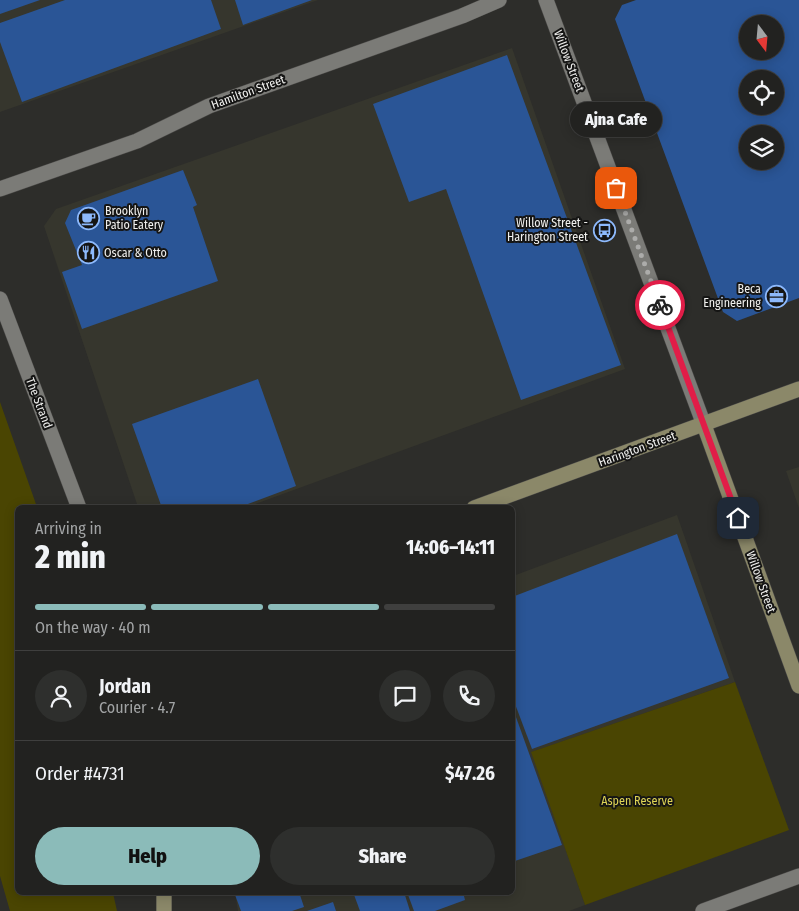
<!DOCTYPE html>
<html lang="en">
<head>
<meta charset="utf-8">
<style>
	:root { --surface:#222220; --page:#2e2f2d; --text:#f1f3f6; --muted:#a2a4a5; --line:#3f3f3e; --accent:#8bbbb9 }
	body { margin:0; font-family:"Fira Sans Condensed",sans-serif; background:var(--page); color:var(--text); height:100vh; display:flex; flex-direction:column; font-size:19px; white-space:nowrap }
	* { box-sizing:border-box; margin:0 }
	p { font-size:16px; color:var(--muted) }
	.icon { flex:none; width:28px; height:28px; fill:none; stroke:currentColor; stroke-width:2; stroke-linecap:round; stroke-linejoin:round }
	.map { position:relative; flex:1; overflow:hidden }
	.sheet { position:absolute; left:15px; top:505px; width:500px; height:390px; display:flex; flex-direction:column; background:var(--surface); border-radius:8px; box-shadow:0 2px 12px #0003,0 0 0 1px var(--line) }
	.sheet>* { flex:none }
	.needle { width:32px; rotate:164deg }
	.buttons { position:absolute; left:739px; top:15px; display:grid; gap:10px }
	.buttons a { display:grid; place-items:center; width:45px; height:45px; border-radius:50%; background:var(--surface); box-shadow:0 2px 12px #0003,0 0 0 1px var(--line); font-size:25px }
	.pin { position:absolute; display:grid; place-items:center; width:42px; height:42px; color:#fff; margin:-21px; border-radius:10px; box-shadow:0 2px 8px #0006 }
	.courier { position:absolute; display:grid; place-items:center; width:50px; height:50px; margin:-25px; border:4px solid #e11d48; border-radius:50%; background:#fff; color:#222; box-shadow:0 1px 6px #0007 }
	.bubble { position:absolute; height:35px; border-radius:18px; background:var(--surface); box-shadow:0 2px 12px #0003,0 0 0 1px var(--line); font-size:16px; font-weight:800; line-height:35px; text-align:center }
	.headline em { font-style:normal; font-weight:800 }
	.headline div { display:flex; flex-direction:column-reverse }
	.headline { display:flex; align-items:center; justify-content:space-between; height:85px; padding:0 20px }
	h1 { font-size:32px; font-weight:800; line-height:38px }
	.bar { display:grid; grid-template-columns:repeat(4,1fr); gap:8px 5px; align-content:center; height:60px; padding:0 20px }
	.bar i { height:6px; border-radius:4px; background:var(--line) }
	.bar .active { background:var(--accent) }
	.bar p { grid-column:span 4 }
	.line { display:flex; align-items:center; gap:12px; padding:0 20px; border-top:1px solid var(--line) }
	.line div { flex:1 }
	.round { display:grid; place-items:center; flex:none; width:52px; height:52px; border-radius:26px; background:var(--page) }
	.primary-button { display:flex; gap:10px; margin-top:auto; padding:10px 20px }
	.primary-button a { flex:1; height:58px; border-radius:30px; background:var(--accent); color:#111; font-size:20px; font-weight:800; line-height:58px; text-align:center }
	.primary-button a+a { background:var(--page); color:var(--text) }
	.map>svg:first-child { display:block }
	.built { fill:#36362d }
	.green { fill:#4a4502 }
	.building { fill:#2a5596; fill-rule:evenodd }
	.lines { fill:none; stroke-linecap:round; stroke-linejoin:round }
	.street-casing { stroke:#4b4a48; stroke-width:16 }
	.secondary-casing { stroke:#4b4a48; stroke-width:16 }
	.street { stroke:#7b7b77; stroke-width:15 }
	.secondary { stroke:#8b8869; stroke-width:15 }
	.done { stroke:#acacaa; stroke-width:5; stroke-dasharray:0 9 }
	.route { stroke:#e11d48; stroke-width:6 }
	.labels { text-anchor:middle; dominant-baseline:central; stroke-width:4; stroke-linejoin:round; paint-order:stroke }
	.street-label { font-size:12px; fill:#f1f1ef; stroke:#151514 }
	.poi-label { font-size:12px; fill:#f1f1ef; stroke:#151514; text-anchor:start }
	.park-label { font-size:12px; fill:#e0d556; stroke:#151514 }
</style>
</head>
<body>
<div class="map">
<svg width="799" height="911" viewBox="0 0 799 911">
	<rect width="100%" height="100%" fill="#2d2d2a"/>
	<g class="built">
		<path d="M0,0H318L0,112Z"/>
		<path d="M512,48L625,369L247,507H138L44,226L56,209Z"/>
		<path d="M799,467V508L786,471Z"/>
		<path d="M677,515L735,682L532,752L585,905L569,911H238L235,893L512,892L513,576Z"/>
	</g>
	<g class="green">
		<path d="M0,402L37,507L18,508V892L113,893L117,911H10L0,876Z"/>
		<path d="M735,682L789,830L585,905L531,752Z"/>
	</g>
	<g class="building">
		<path d="M0,0H40L0,14Z"/>
		<path d="M65,0H211L221,29L22,102L0,42V23Z"/>
		<path d="M235,0H312L243,25Z"/>
		<path d="M636,0H799V298L737,321L723,312L615,19L622,5ZM748,24H775V51H748ZM748,79H775V106H748ZM748,134H775V161H748Z"/>
		<path d="M507,55L621,365L521,400L446,189L409,202L373,104Z"/>
		<path d="M183,170L197,205L193,207L218,281L82,329L62,272L82,265L65,223L71,210Z"/>
		<path d="M258,379L296,486L237,508H162L132,424Z"/>
		<path d="M677,534L729,678L532,749L512,696V597Z"/>
		<path d="M512,706L562,845L512,862Z"/>
		<path d="M234,892H299L304,907L292,911H241Z"/>
		<path d="M353,892H404L410,911H360Z"/>
		<path d="M407,892H463L465,900L435,911H414Z"/>
		<path d="M333,902L336,911H307Z"/>
	</g>
	<g class="lines">
		<defs>
			<g id="street">
				<path d="M546,0L704,425"/>
				<path d="M0,189L137,141L209,106L462,16L499,0"/>
				<path d="M0,299L79,508"/>
				<path d="M703,911L799,876"/>
			</g>
			<g id="secondary">
				<path d="M704,425L799,686"/>
				<path d="M474,508L799,389"/>
				<path d="M164,911V892"/>
			</g>
		</defs>
		<use href="#street" class="street-casing"/>
		<use href="#secondary" class="secondary-casing"/>
		<use href="#street" class="street"/>
		<use href="#secondary" class="secondary"/>
	</g>
	<g class="lines">
		<path class="done" d="M616,188L660,305"/>
		<path class="route" d="M660,305L738,518"/>
	</g>
	<defs>
		<symbol id="cafe-ring" viewBox="-11 -11 22 22"><circle r="9.5" fill="#151514" stroke="#8db9fc" stroke-width="1.5"/><path d="M-5.5-4.5H6V0H3Q3 3.5 0 3.5H-2.5Q-5.5 3.5-5.5 0ZM3-3.2v2h1.7v-2ZM-6 4.5H4V6H-6Z" fill="#8db9fc"/></symbol>
		<symbol id="bus-ring" viewBox="-11 -11 22 22"><circle r="9.5" fill="#151514" stroke="#8db9fc" stroke-width="1.5"/><path d="M-5-6H5V4H4V6H2V4H-2V6H-4V4H-5ZM-3.5-4V0h7V-4ZM-3.5 1.2v1.5H-2V1.2ZM2 1.2v1.5H3.5V1.2Z" fill="#8db9fc"/></symbol>
		<symbol id="restaurant-ring" viewBox="-11 -11 22 22"><circle r="9.5" fill="#151514" stroke="#8db9fc" stroke-width="1.5"/><path d="M-5-6h1v4h1v-4h1v4h1v-4h1v5L-1.5 .5V6h-2V.5L-5-1ZM5-6V6H3V1.5H1.5Q1.5-4 5-6Z" fill="#8db9fc"/></symbol>
		<symbol id="office-ring" viewBox="-11 -11 22 22"><circle r="9.5" fill="#151514" stroke="#8db9fc" stroke-width="1.5"/><path d="M-6-3h4V-5.5h4V-3h4V5H-6ZM-1-4.5V-3h2v-1.5ZM-6 0V1H6V0Z" fill="#8db9fc"/></symbol>
	</defs>
	<g fill-rule="evenodd">
		<use href="#cafe-ring" x="76" y="206" width="25" height="25"/>
		<use href="#bus-ring" x="592" y="218" width="25" height="25"/>
		<use href="#restaurant-ring" x="76" y="240" width="25" height="25"/>
		<use href="#office-ring" x="764" y="284" width="25" height="25"/>
	</g>
	<g class="labels">
		<g class="street-label">
			<text transform="translate(569 61) rotate(69)">Willow Street</text>
			<text transform="translate(248 92) rotate(-20)">Hamilton Street</text>
			<text transform="translate(39 403) rotate(69)">The Strand</text>
			<text transform="translate(637 449) rotate(-20)">Harington Street</text>
			<text transform="translate(761 582) rotate(70)">Willow Street</text>
		</g>
		<g class="poi-label">
			<text x="105" y="211">Brooklyn<tspan x="105" dy="14">Patio Eatery</tspan></text>
			<text x="588" y="223" text-anchor="end">Willow Street -<tspan x="588" dy="14">Harington Street</tspan></text>
			<text x="104" y="253">Oscar &amp; Otto</text>
			<text x="761" y="289" text-anchor="end">Beca<tspan x="761" dy="14">Engineering</tspan></text>
		</g>
		<g class="park-label">
			<text x="637" y="801">Aspen Reserve</text>
		</g>
	</g>
</svg>
<div class="buttons">
<a><svg class="needle" viewBox="-14 -14 28 28"><path d="M0-13l5 13h-10z" fill="#e53935"/><path d="M0 13l5-13h-10z" fill="#a2a4a5"/></svg></a>
<a><svg class="icon" aria-label="locate" viewBox="0 0 24 24"><circle cx="12" cy="12" r="6"/><path d="M12 2v4M12 18v4M2 12h4M18 12h4"/></svg></a>
<a><svg class="icon" aria-label="layers" viewBox="0 0 24 24"><path d="M12 4l9 5-9 5-9-5zM3 14l9 5 9-5"/></svg></a>
</div>
<div class="pin" style="left:616px;top:188px;background:#ea580c"><svg class="icon" aria-label="bag" viewBox="0 0 24 24"><path d="M5 8h14l-1 12H6zM9 8a3 3 0 0 1 6 0"/></svg></div>
<div class="pin" style="left:738px;top:518px;background:#1f2937"><svg class="icon" aria-label="home" viewBox="0 0 24 24"><path d="M3 11l9-7 9 7M6 9v11h12V9"/></svg></div>
<div class="courier" style="left:660px;top:305px"><svg class="icon" aria-label="bike" viewBox="0 0 24 24"><circle cx="6" cy="16" r="4"/><circle cx="18" cy="16" r="4"/><path d="M6 16l4-8h5l3 8M10 8l3 8H6M13 5h3"/></svg></div>
<div class="bubble" style="left:570px;top:102px;width:92px">Ajna Cafe</div>
<section class="sheet">
<div class="headline"><div><h1>2 min</h1><p>Arriving in</p></div><em>14:06–14:11</em></div>
<div class="bar"><i class="active"></i><i class="active"></i><i class="active"></i><i></i><p>On the way · 40 m</p></div>
<div class="line" style="height:90px"><a class="round"><svg class="icon" aria-label="person" viewBox="0 0 24 24"><circle cx="12" cy="8" r="4"/><path d="M4 21q1-7 8-7t8 7"/></svg></a><div><b>Jordan</b><p>Courier · 4.7</p></div><a class="round"><svg class="icon" aria-label="chat" viewBox="0 0 24 24"><path d="M4 5h16v11H9l-5 4z"/></svg></a><a class="round"><svg class="icon" aria-label="phone" viewBox="0 0 24 24"><path d="M5 4h4l2 5-3 2q2 4 5 5l2-3 5 2v4C11 20 4 13 5 4z"/></svg></a></div>
<div class="line" style="height:65px"><div>Order #4731</div><b>$47.26</b></div>
<div class="primary-button"><a>Help</a><a>Share</a></div>
</section>
</div>
</body>
</html>
